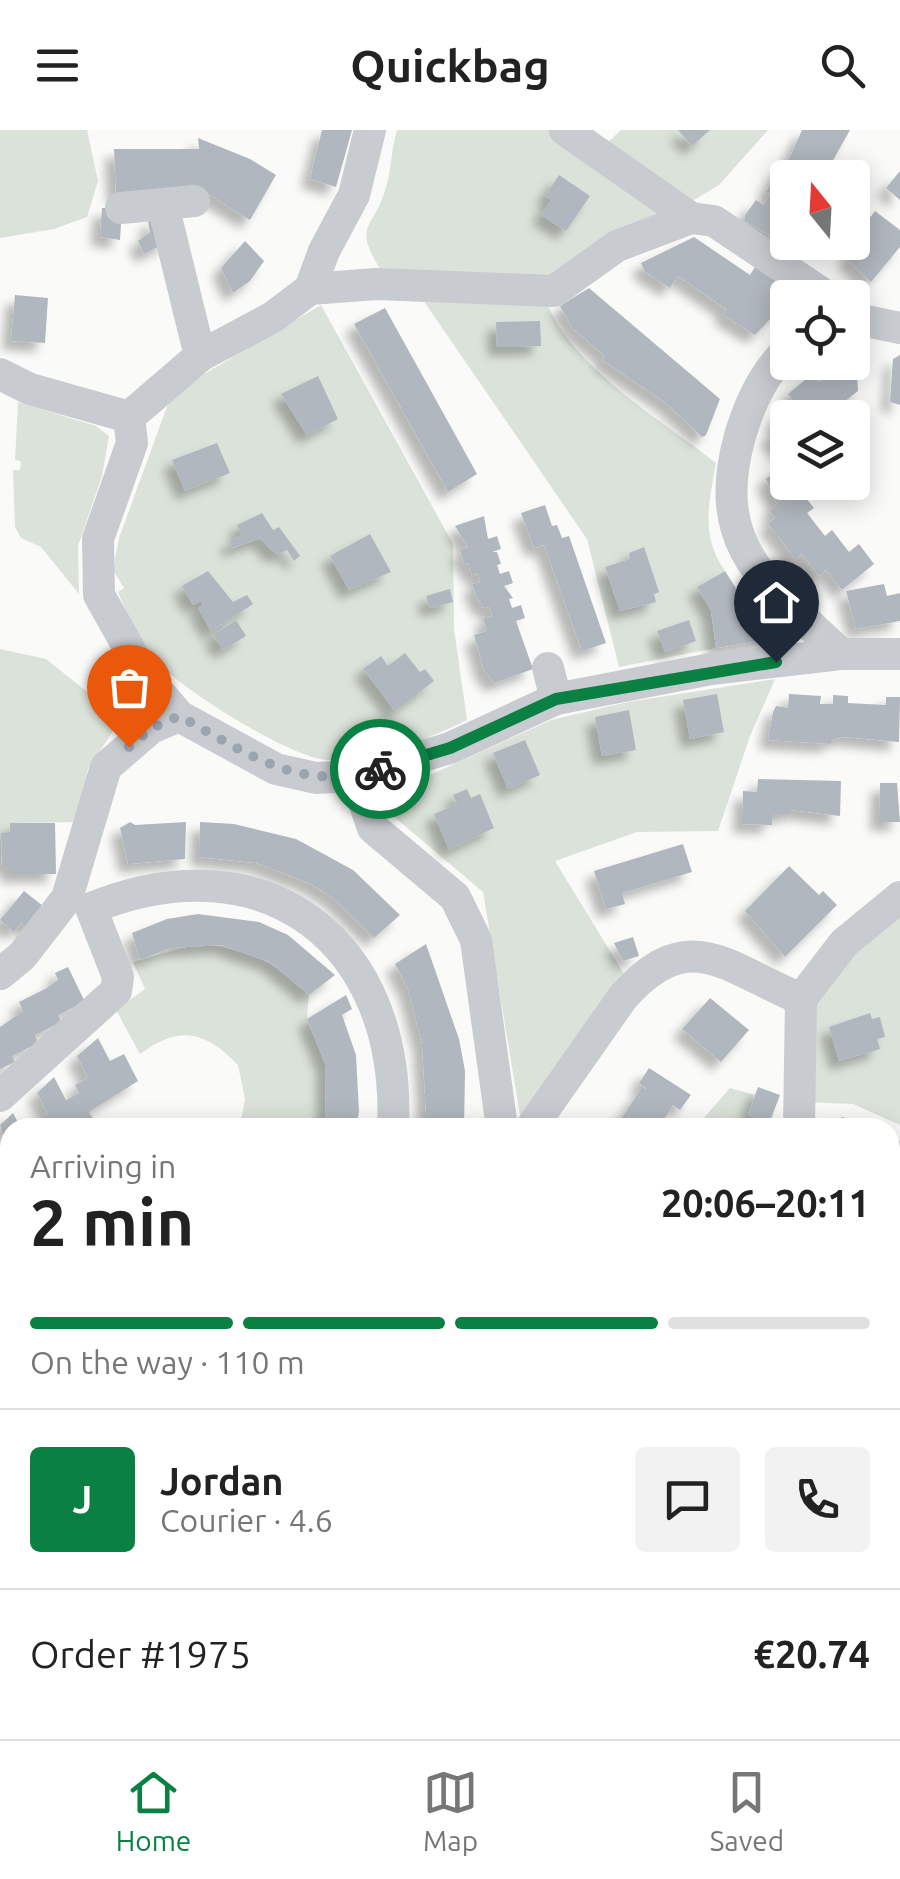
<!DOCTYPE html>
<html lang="en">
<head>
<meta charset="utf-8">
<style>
	:root { --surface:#fff; --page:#f2f2f2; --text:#222; --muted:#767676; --line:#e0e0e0; --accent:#0b8043 }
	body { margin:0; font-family:Ubuntu,sans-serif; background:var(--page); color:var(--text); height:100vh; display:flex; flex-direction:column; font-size:38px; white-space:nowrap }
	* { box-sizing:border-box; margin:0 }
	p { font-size:32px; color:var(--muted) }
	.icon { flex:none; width:55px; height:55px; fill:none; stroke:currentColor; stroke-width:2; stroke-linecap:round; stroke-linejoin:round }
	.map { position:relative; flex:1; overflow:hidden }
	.sheet { position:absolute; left:0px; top:988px; width:900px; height:622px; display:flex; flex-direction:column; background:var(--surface); border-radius:30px 30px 0 0; box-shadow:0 5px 25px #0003 }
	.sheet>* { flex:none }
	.needle { width:65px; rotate:342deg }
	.tools { position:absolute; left:770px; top:30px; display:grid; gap:20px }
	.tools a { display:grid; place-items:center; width:100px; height:100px; border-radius:10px; background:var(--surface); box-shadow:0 5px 25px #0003; font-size:50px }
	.pin { position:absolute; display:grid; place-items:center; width:85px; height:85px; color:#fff; margin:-102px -42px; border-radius:50% 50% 50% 0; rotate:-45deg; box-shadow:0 0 10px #0007 }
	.pin .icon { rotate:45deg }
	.courier { position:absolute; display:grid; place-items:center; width:100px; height:100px; margin:-50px; border:8px solid #0b8043; border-radius:50%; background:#fff; color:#222; box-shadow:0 2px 12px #0007 }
	.overview em { font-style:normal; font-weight:700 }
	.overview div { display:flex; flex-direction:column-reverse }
	.overview { display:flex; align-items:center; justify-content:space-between; height:170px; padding:0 30px }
	h1 { font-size:65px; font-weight:700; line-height:75px }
	.bar { display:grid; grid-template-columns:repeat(4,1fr); gap:15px 10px; align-content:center; height:120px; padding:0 30px }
	.bar i { height:12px; border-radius:8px; background:var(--line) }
	.bar .on { background:var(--accent) }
	.bar p { grid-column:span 4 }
	.line { display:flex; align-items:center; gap:25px; padding:0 30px; border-top:2px solid var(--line) }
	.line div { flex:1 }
	.round { display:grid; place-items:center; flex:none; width:105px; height:105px; border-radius:10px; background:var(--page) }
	header { display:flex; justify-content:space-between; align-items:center; height:130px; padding:0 30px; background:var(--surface); font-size:45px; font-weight:700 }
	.tabs { display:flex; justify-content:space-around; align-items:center; height:140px; border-top:2px solid var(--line); background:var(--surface); font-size:28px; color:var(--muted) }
	.tabs a { display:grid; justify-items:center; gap:5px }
	.tabs .on { color:var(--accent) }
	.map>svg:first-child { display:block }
	.green { fill:#dbe2d9; fill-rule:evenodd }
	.building { fill:#b1b7be; filter:url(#shadow) }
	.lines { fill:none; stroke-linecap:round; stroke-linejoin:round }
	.minor { stroke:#c8cbcf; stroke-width:32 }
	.done { stroke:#9ba5b0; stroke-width:10; stroke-dasharray:0 18 }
	.route { stroke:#0b8043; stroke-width:12 }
</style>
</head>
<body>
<header><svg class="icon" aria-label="menu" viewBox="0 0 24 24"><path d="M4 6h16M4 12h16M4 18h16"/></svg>Quickbag<svg class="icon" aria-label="search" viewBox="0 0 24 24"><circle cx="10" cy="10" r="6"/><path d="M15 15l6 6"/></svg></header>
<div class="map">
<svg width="900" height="1609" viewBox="0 0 900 1609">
	<defs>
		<filter id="shadow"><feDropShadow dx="-9" dy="9" stdDeviation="5" flood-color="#0004"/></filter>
	</defs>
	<rect width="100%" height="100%" fill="#fafaf8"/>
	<g class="green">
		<path d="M0,0H87L98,51L87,87L54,99L0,108Z"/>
		<path d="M397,0H549L670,89L560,146L384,145C350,92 373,104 386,57C392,38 391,19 397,0Z"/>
		<path d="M621,0H768L719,55L692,71L604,16Z"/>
		<path d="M423,170H546C569,236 662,290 716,333C709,373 700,405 725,441L697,457L711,480L716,518L619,537L587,409Z"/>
		<path d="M321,175L453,414L454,499L467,590C434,607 364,634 326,630C290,627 178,558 155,529C138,509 128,486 118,462L124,458L113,440L119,408L172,263ZM268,394L286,420L279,424L261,408L233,418L229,412Z"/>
		<path d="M18,272L96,296L109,306L102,346L78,416L79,464L41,417L21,408L15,397L13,340H20L21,331L15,330Z"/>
		<path d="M0,519L46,529L121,589L88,639L76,692L10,693V703L1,704L0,737Z"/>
		<path d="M775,549L750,606L718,701L637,702L555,731L632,857L522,997L483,762L392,685L399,659L551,590L628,572Z"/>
		<path d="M900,784V995L853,974L804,972L815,869L832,839Z"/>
		<path d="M196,814C241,816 278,832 309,865L307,889L325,933L326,997H240L245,969L238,935C205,900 179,895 140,924L116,880L145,859L133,832Z"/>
		<path d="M730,958L755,965L748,985L783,997L695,998Z"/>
		<path d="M0,1190L10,1192V1600H827L825,1609H0Z"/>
	</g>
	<g class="building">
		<path d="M322,0H352L336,57L310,49Z"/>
		<path d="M678,0H710L692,16Z"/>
		<path d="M802,0H850L823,48H788L786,114L744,91L745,85L756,70L764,75L770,64L766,62L781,36L785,38Z"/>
		<path d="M198,8L250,29L276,45L250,90L200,59L116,65L114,19H199Z"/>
		<path d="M900,41V70L886,58Z"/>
		<path d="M559,45L590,66L566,101L541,85L551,70L545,66Z"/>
		<path d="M102,78H122L120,110L100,107Z"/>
		<path d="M875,81L900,100V117L871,152L846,128L854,118L847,112H852Z"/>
		<path d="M157,87L168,112L144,124L138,111L150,102L148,92Z"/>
		<path d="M694,107L750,145L755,137L795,163L755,205L723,185L726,179L678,146L670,158L645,142L641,133Z"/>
		<path d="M245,111L264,131L250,151L233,163L221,138Z"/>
		<path d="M589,158L720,269L706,305L702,307L666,273L602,230L605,226L572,198L560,176Z"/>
		<path d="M15,165L48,168L45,213L11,211Z"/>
		<path d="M385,178L477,344L448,362L354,194Z"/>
		<path d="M540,191L541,216L497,217L496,192Z"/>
		<path d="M900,225V275L890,272L893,229Z"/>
		<path d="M852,229L862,240L857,243L858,261L823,288H788L785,325L769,306L780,297L774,290L795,273L788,264L812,244L819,252L827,245L821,238L827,232Z"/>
		<path d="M318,246L338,289L307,305L281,264Z"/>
		<path d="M217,313L230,343L185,361L172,330Z"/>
		<path d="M786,333L788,352H805L798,358L814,378L807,383L825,406L832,400L849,422L859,414L874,434L842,460L826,440L819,446L802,424L796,429L768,394L775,388L770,381L777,374L766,349Z"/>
		<path d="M545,375L552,396L557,395L562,408L569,406L606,513L582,521L544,415L534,418L521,383Z"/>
		<path d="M262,383L273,400L279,397L300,426L294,431L287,420L279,424L272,421L261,408L232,418L229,411L242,405L237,395Z"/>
		<path d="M484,386L488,409L497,406L501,419L492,422H497L501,434L497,435L500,444L509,441L513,453L504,456L513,468L509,469L512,478L521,475L525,488L516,491L533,539L494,553L484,540L474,505L487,501L483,488L492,486L489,477L484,478L477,468L472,454L480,452L477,443L472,445L468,433L464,434L460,420L468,417L455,396Z"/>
		<path d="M370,404L391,442L349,460L330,426Z"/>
		<path d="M644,417L659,462L654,464L656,472L620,481L605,437L630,429L629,423Z"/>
		<path d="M208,441L233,472L247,465L253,474L211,501L198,478L203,475L201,471L193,475L182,456Z"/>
		<path d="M725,441L741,466L753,464L755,474L768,472L794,495L793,505L716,518L711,480L697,457Z"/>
		<path d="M884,454L887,466L900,463V491L856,499L846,461Z"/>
		<path d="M450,459L453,472L430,478L426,466Z"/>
		<path d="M236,490L246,506L223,520L213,505Z"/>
		<path d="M689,490L696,511L665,522L657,501Z"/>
		<path d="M405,523L420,542L425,539L434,551L395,581L363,539L381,526L388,536Z"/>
		<path d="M717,564L724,602L690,609L683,570Z"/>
		<path d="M789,564L821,566L820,574H833V565L848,566V573L886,575V567H900L899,612L844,607L831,610V614L768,610L773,582L776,576L788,578Z"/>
		<path d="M629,580L636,620L602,626L595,587Z"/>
		<path d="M525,610L540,645L508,659L493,623Z"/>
		<path d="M758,649L841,651L840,686L791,680V684H772V695L742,694L743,661L757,662Z"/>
		<path d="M880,653H897L900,692H879Z"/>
		<path d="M467,659L471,668L480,664L494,698L449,720L434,684L457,674L453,665Z"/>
		<path d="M130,692L135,695L186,692L185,729L128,734L120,698Z"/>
		<path d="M200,692L234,694L296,709L353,740L400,785L374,808L333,768L309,753L256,733L199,727Z"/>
		<path d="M10,693H55L56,744H10V736H2L1,703H10Z"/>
		<path d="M683,714L692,742L622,763L625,774L606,779L594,741Z"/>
		<path d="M789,736L819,765L823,761L837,775L785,827L745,781Z"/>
		<path d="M24,761L48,780L30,801L21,793L14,802L0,790Z"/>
		<path d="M198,784L259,792L288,805L335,845L309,865L270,832L221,815L170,818L140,830L132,803L167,789Z"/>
		<path d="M633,807L639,826L623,831L614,813Z"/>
		<path d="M426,814L459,909L465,941L464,998H427L422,914L408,859L395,834Z"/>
		<path d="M68,837L85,872L58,885L62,892L35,905L38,913L12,926L15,932L0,939V897L23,881L19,872L45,859L58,850L55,843Z"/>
		<path d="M346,865L352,879L342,885L356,925L359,982L356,998H326L325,933L307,889Z"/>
		<path d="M710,868L749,900L721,932L682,899Z"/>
		<path d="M870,883L872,889L880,887L885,907L877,909L880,919L839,931L829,897Z"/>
		<path d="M98,908L110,931L124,924L138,951L89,982L94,990L78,998H38L34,991L48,984L37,963L54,947L66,970L79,963L75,955L88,948L77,926Z"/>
		<path d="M649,938L691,965L680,980L673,975L659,998H627L619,992L641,959H647L639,953Z"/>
		<path d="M758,957L780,965L769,994L748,985Z"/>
		<path d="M13,983L21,998H10V1062L0,1067V1023L7,1020L0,995Z"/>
		<path d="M844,987L846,995L814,998L813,994Z"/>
		<path d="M890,1006L900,1011V1103L890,1098V1072L898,1056L890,1052Z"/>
		<path d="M890,1351L900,1355V1385L890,1382Z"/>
		<path d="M891,1482L900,1485V1554L893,1565Z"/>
		<path d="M843,1600H847L871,1609H840Z"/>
	</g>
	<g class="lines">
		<g class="minor">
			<path d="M565,0L691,88"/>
			<path d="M163,75L200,226"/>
			<path d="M121,78L194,71"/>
			<path d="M310,159L376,154L554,161L617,116L691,88L714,91L829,168"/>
			<path d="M852,188L900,198"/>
			<path d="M788,220C763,243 749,275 740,306C709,417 767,454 841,524"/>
			<path d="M0,244L30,259L129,287"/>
			<path d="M129,287L132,313L98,409L99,465L144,545L179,586L276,639L316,648L355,646L450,618L556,569L711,539L841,524H900"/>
			<path d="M129,287L200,226L273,187L310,159L324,121L354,65L370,0"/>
			<path d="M548,538L556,569"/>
			<path d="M355,646L373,698L455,767L476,810L502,998"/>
			<path d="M0,844L22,826L67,768L106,637L151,598L179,586"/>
			<path d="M801,869L844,813L900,767"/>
			<path d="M0,966L116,861L118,847L91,778C266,707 402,812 393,998"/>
			<path d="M531,998L623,867C689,792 726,838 801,869"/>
			<path d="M799,998L801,869"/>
			<path d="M0,1192L1,1225"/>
			<path d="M890,1224L900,1262"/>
			<path d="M890,1599L900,1578"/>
		</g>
	</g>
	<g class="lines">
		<path class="done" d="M129,617L152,598L179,586C248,623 299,664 380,639"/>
		<path class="route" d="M380,639L450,618L556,569L776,532"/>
	</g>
</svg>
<div class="tools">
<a><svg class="needle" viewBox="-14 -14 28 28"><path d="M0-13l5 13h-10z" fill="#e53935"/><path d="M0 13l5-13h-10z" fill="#767676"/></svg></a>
<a><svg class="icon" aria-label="locate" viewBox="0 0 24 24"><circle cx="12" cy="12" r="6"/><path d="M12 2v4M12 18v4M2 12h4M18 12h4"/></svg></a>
<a><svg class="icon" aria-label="layers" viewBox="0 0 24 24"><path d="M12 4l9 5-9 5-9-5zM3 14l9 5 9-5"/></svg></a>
</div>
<div class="pin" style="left:129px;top:617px;background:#ea580c"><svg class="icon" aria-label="bag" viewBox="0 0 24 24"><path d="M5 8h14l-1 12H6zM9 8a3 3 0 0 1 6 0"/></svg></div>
<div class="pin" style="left:776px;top:532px;background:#1f2937"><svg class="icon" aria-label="home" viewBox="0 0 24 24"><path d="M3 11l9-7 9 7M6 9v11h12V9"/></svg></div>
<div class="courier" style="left:380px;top:639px"><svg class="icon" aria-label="bike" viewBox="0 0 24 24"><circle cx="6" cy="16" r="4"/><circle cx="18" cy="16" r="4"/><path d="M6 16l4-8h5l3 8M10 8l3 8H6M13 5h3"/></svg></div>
<section class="sheet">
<div class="overview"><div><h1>2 min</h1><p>Arriving in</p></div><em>20:06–20:11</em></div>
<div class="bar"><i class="on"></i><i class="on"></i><i class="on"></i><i></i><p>On the way · 110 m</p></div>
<div class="line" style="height:180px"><b class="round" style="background:var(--accent);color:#fff">J</b><div><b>Jordan</b><p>Courier · 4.6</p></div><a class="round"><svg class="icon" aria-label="chat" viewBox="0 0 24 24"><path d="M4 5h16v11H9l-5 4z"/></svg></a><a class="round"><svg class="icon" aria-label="phone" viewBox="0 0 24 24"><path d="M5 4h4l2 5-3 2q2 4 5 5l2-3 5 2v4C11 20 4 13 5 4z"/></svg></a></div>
<div class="line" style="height:130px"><div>Order #1975</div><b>€20.74</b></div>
</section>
</div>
<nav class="tabs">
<a class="on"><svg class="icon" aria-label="home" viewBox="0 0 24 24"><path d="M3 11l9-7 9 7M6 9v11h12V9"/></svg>Home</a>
<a><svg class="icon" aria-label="map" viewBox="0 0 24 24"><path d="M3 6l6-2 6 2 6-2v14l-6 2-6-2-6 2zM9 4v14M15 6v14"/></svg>Map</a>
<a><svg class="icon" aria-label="saved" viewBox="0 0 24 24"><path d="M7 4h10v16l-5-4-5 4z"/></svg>Saved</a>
</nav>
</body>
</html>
